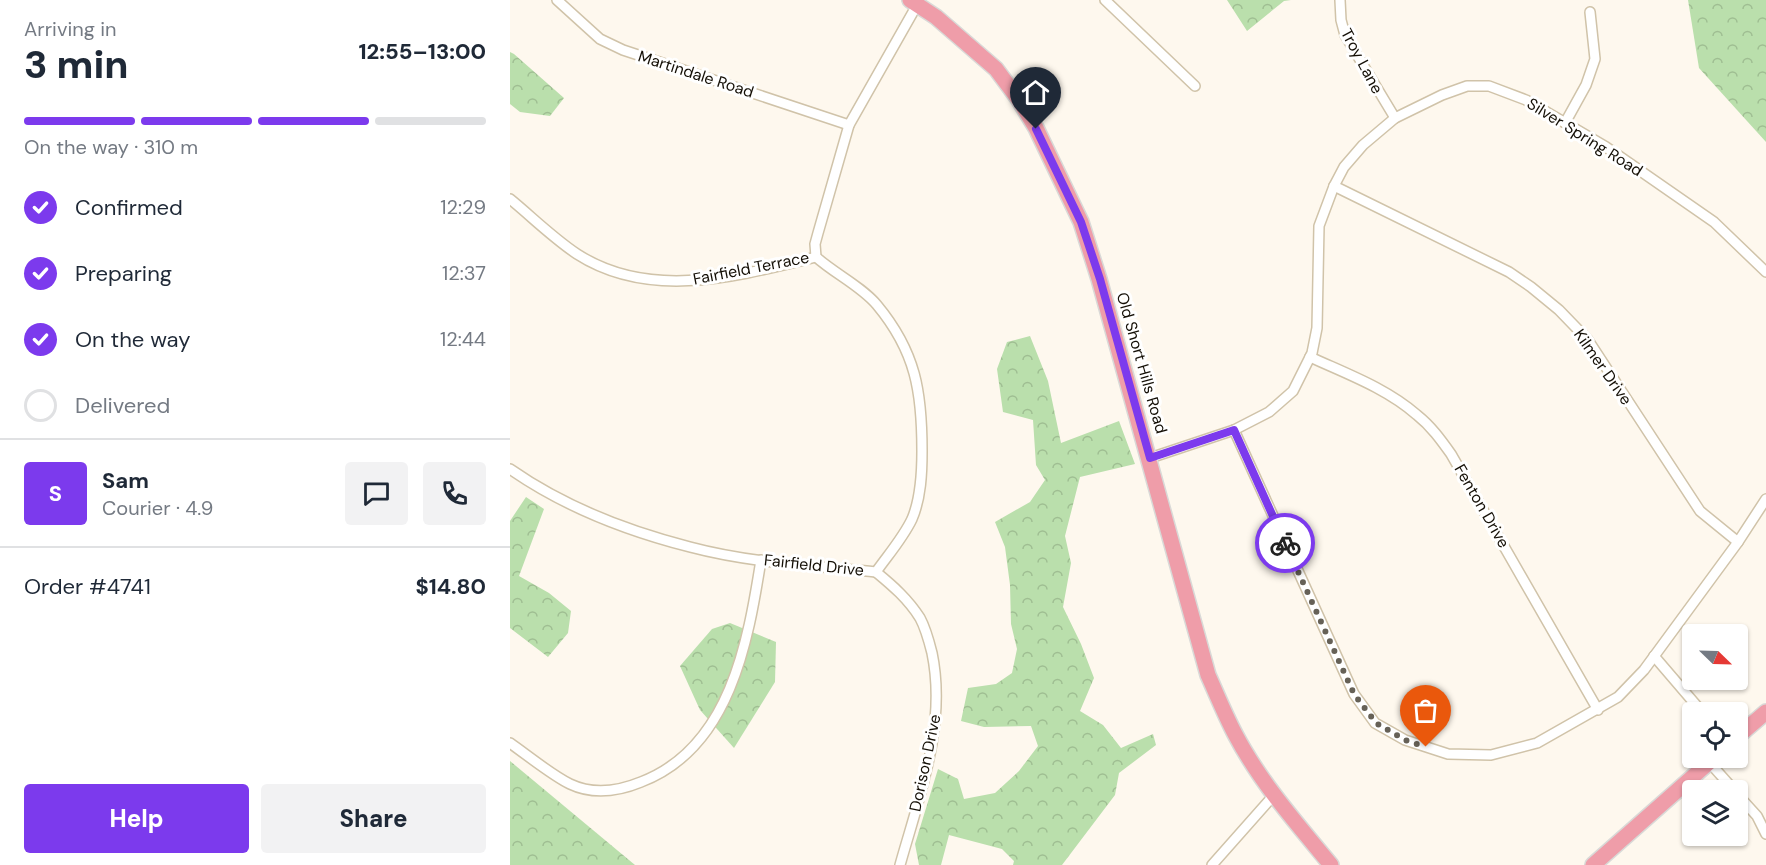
<!DOCTYPE html>
<html lang="en">
<head>
<meta charset="utf-8">
<style>
	:root { --surface:#fff; --page:#f2f2f3; --text:#1f2937; --muted:#747a83; --line:#e0e1e3; --accent:#7c3aed }
	body { margin:0; font-family:"DM Sans",sans-serif; background:var(--page); color:var(--text); height:100vh; display:flex; flex-direction:column; font-size:22px; white-space:nowrap }
	* { box-sizing:border-box; margin:0 }
	p { font-size:20px; color:var(--muted) }
	.icon { flex:none; width:33px; height:33px; fill:none; stroke:currentColor; stroke-width:2; stroke-linecap:round; stroke-linejoin:round }
	.map { position:relative; flex:1; overflow:hidden }
	.sheet { display:flex; flex-direction:column; background:var(--surface); width:510px }
	.sheet>* { flex:none }
	.needle { width:39px; rotate:113deg }
	.controls { position:absolute; left:1172px; top:624px; display:grid; gap:12px }
	.controls a { display:grid; place-items:center; width:66px; height:66px; border-radius:6px; background:var(--surface); box-shadow:0 2px 4px #0004; font-size:30px }
	.pin { position:absolute; display:grid; place-items:center; width:51px; height:51px; color:#fff; margin:-62px -26px; border-radius:50% 50% 50% 0; rotate:-45deg; box-shadow:0 0 6px #0007 }
	.pin .icon { rotate:45deg }
	.courier { position:absolute; display:grid; place-items:center; width:60px; height:60px; margin:-30px; border:4px solid #7c3aed; border-radius:50%; background:#fff; color:#222; box-shadow:0 2px 8px #0007 }
	.summary em { font-style:normal; font-weight:800 }
	.summary div { display:flex; flex-direction:column-reverse }
	.summary { display:flex; align-items:center; justify-content:space-between; height:102px; padding:0 24px }
	h1 { font-size:39px; font-weight:800; line-height:45px }
	.bar { display:grid; grid-template-columns:repeat(4,1fr); gap:9px 6px; align-content:center; height:72px; padding:0 24px }
	.bar i { height:8px; border-radius:4px; background:var(--line) }
	.bar .active { background:var(--accent) }
	.bar p { grid-column:span 4 }
	.line { display:flex; align-items:center; gap:15px; padding:0 24px; border-top:2px solid var(--line) }
	.line div { flex:1 }
	.round { display:grid; place-items:center; flex:none; width:63px; height:63px; border-radius:6px; background:var(--page) }
	ol { padding:0 24px; list-style:none }
	li { display:flex; align-items:center; gap:18px; height:66px }
	li p { margin-inline-start:auto }
	li .icon { padding:6px; border-radius:50%; background:var(--accent); color:#fff; stroke-width:4 }
	li:last-child { color:var(--muted) }
	li i { width:33px; height:33px; border:3px solid var(--line); border-radius:50% }
	.action { display:flex; gap:12px; margin-top:auto; padding:12px 24px }
	.action a { flex:1; height:69px; border-radius:6px; background:var(--accent); color:#fff; font-size:24px; font-weight:800; line-height:69px; text-align:center }
	.action a+a { background:var(--page); color:var(--text) }
	main { display:flex; flex:1; min-height:0 }
	.map>svg:first-child { display:block }
	.forest { fill:url(#forest-crowns) }
	.lines { fill:none; stroke-linecap:round; stroke-linejoin:round }
	.minor-casing { stroke:#d0c3a9; stroke-width:12 }
	.primary-casing { stroke:#d9d9d7; stroke-width:18 }
	.minor { stroke:#fff; stroke-width:9 }
	.primary { stroke:#ef9da9; stroke-width:15 }
	.done { stroke:#666157; stroke-width:6; stroke-dasharray:0 10.8 }
	.route { stroke:#7c3aed; stroke-width:8 }
	.labels { text-anchor:middle; dominant-baseline:central; stroke-width:6; stroke-linejoin:round; paint-order:stroke }
	.street-label { font-size:16px; fill:#140f06; stroke:#fff }
</style>
</head>
<body>
<main>
<section class="sheet">
<div class="summary"><div><h1>3 min</h1><p>Arriving in</p></div><em>12:55–13:00</em></div>
<div class="bar"><i class="active"></i><i class="active"></i><i class="active"></i><i></i><p>On the way · 310 m</p></div>
<ol>
<li><svg class="icon" aria-label="check" viewBox="0 0 24 24"><path d="M5 12l5 5 9-10"/></svg>Confirmed<p>12:29</p></li>
<li><svg class="icon" aria-label="check" viewBox="0 0 24 24"><path d="M5 12l5 5 9-10"/></svg>Preparing<p>12:37</p></li>
<li><svg class="icon" aria-label="check" viewBox="0 0 24 24"><path d="M5 12l5 5 9-10"/></svg>On the way<p>12:44</p></li>
<li><i></i>Delivered</li>
</ol>
<div class="line" style="height:108px"><b class="round" style="background:var(--accent);color:#fff">S</b><div><b>Sam</b><p>Courier · 4.9</p></div><a class="round"><svg class="icon" aria-label="chat" viewBox="0 0 24 24"><path d="M4 5h16v11H9l-5 4z"/></svg></a><a class="round"><svg class="icon" aria-label="phone" viewBox="0 0 24 24"><path d="M5 4h4l2 5-3 2q2 4 5 5l2-3 5 2v4C11 20 4 13 5 4z"/></svg></a></div>
<div class="line" style="height:78px"><div>Order #4741</div><b>$14.80</b></div>
<div class="action"><a>Help</a><a>Share</a></div>
</section>
<div class="map">
<svg width="1256" height="865" viewBox="0 0 1256 865">
	<defs>
		<pattern id="forest-crowns" width="20" height="18" patternUnits="userSpaceOnUse" patternTransform="scale(1.5)"><rect width="20" height="18" fill="#badfac"/><path d="M2 6a3 3 0 1 1 6 0M12 15a3 3 0 1 1 6 0" fill="none" stroke="#9fbe92"/></pattern>
	</defs>
	<rect width="100%" height="100%" fill="#fef8ee"/>
	<g class="forest">
		<path d="M717,0H781L774,1L737,31Z"/>
		<path d="M1178,0H1256V142L1189,68Z"/>
		<path d="M0,52L4,54L54,98L40,116L10,112L0,104Z"/>
		<path d="M520,336L538,381L551,443L609,421L625,464L570,477L555,536L561,563L553,607L571,644L584,678L570,711L593,725L611,748L643,734L646,745L609,773L605,795L552,865H503L504,861L492,849L439,835L431,865H409L405,844L428,769L448,779L454,799L485,793L509,771L528,746L521,726L474,727L451,721L458,688L486,684L502,673L507,649L501,624L500,585L495,547L485,522L520,502L535,480L526,465L523,420L493,412L487,369L497,342Z"/>
		<path d="M16,497L34,509L9,576L39,593L61,611L58,633L38,657L0,628V521Z"/>
		<path d="M220,623L266,642L265,682L224,748L190,710L170,666L202,629Z"/>
		<path d="M0,761L125,865H0Z"/>
	</g>
	<g class="lines">
		<defs>
			<g id="minor">
				<path d="M47,0L90,39L113,50L339,125"/>
				<path d="M595,0L685,86"/>
				<path d="M830,0L831,20L835,35L885,118"/>
				<path d="M1055,123L1076,85L1085,59L1080,12"/>
				<path d="M824,186L999,272L1021,287L1049,310L1078,340L1190,511L1228,542"/>
				<path d="M0,199C22,217 43,238 67,254C140,301 228,276 306,257"/>
				<path d="M306,257L305,244L308,233L339,125L407,5"/>
				<path d="M800,357C837,374 876,388 907,415C921,426 931,440 941,454L1088,710"/>
				<path d="M724,430L844,694L865,723L895,740L938,754L981,755L1027,743L1108,697L1134,670L1228,542L1256,499"/>
				<path d="M640,458L724,430L759,412L783,391L802,353L807,328L809,226L824,186L834,167L853,145L885,118L932,95L957,86H979L1016,100L1096,147L1204,222L1256,272"/>
				<path d="M0,469C53,506 117,531 180,547C240,563 304,566 366,572C378,555 393,538 402,519C411,498 412,473 412,451C412,392 406,352 367,305C351,286 325,274 306,257"/>
				<path d="M366,572C383,586 398,599 410,618C416,629 419,641 422,653C437,725 409,797 390,865"/>
				<path d="M1144,656L1192,712"/>
				<path d="M0,743C17,755 43,776 60,784C83,795 109,791 131,782C220,748 238,642 251,560"/>
				<path d="M1199,762L1224,790"/>
				<path d="M1227,794L1247,816L1256,834"/>
				<path d="M702,865L764,795"/>
			</g>
			<g id="primary">
				<path d="M400,0L426,17L486,69L509,100L526,128L571,222L589,279L698,675C707,695 715,715 725,734C750,782 787,824 821,865"/>
				<path d="M1227,737L1256,712"/>
				<path d="M1083,865L1204,758"/>
			</g>
		</defs>
		<use href="#minor" class="minor-casing"/>
		<use href="#primary" class="primary-casing"/>
		<use href="#minor" class="minor"/>
		<use href="#primary" class="primary"/>
	</g>
	<g class="lines">
		<path class="done" d="M775,543L844,694L866,723L895,740L916,747"/>
		<path class="route" d="M526,129L571,222L590,279L640,458L724,430L775,543"/>
	</g>
	<g class="labels">
		<g class="street-label">
			<text transform="translate(852 61) rotate(62)">Troy Lane</text>
			<text transform="translate(186 74) rotate(18)">Martindale Road</text>
			<text transform="translate(1075 137) rotate(32)">Silver Spring Road</text>
			<text transform="translate(241 268) rotate(-11)">Fairfield Terrace</text>
			<text transform="translate(632 363) rotate(74)">Old Short Hills Road</text>
			<text transform="translate(1093 367) rotate(55)">Kilmer Drive</text>
			<text transform="translate(972 506) rotate(60)">Fenton Drive</text>
			<text transform="translate(304 565) rotate(6)">Fairfield Drive</text>
			<text transform="translate(415 763) rotate(-78)">Dorison Drive</text>
		</g>
	</g>
</svg>
<div class="controls">
<a><svg class="needle" viewBox="-14 -14 28 28"><path d="M0-13l5 13h-10z" fill="#e53935"/><path d="M0 13l5-13h-10z" fill="#747a83"/></svg></a>
<a><svg class="icon" aria-label="locate" viewBox="0 0 24 24"><circle cx="12" cy="12" r="6"/><path d="M12 2v4M12 18v4M2 12h4M18 12h4"/></svg></a>
<a><svg class="icon" aria-label="layers" viewBox="0 0 24 24"><path d="M12 4l9 5-9 5-9-5zM3 14l9 5 9-5"/></svg></a>
</div>
<div class="pin" style="left:916px;top:747px;background:#ea580c"><svg class="icon" aria-label="bag" viewBox="0 0 24 24"><path d="M5 8h14l-1 12H6zM9 8a3 3 0 0 1 6 0"/></svg></div>
<div class="pin" style="left:526px;top:129px;background:#1f2937"><svg class="icon" aria-label="home" viewBox="0 0 24 24"><path d="M3 11l9-7 9 7M6 9v11h12V9"/></svg></div>
<div class="courier" style="left:775px;top:543px"><svg class="icon" aria-label="bike" viewBox="0 0 24 24"><circle cx="6" cy="16" r="4"/><circle cx="18" cy="16" r="4"/><path d="M6 16l4-8h5l3 8M10 8l3 8H6M13 5h3"/></svg></div>
</div>
</main>
</body>
</html>
